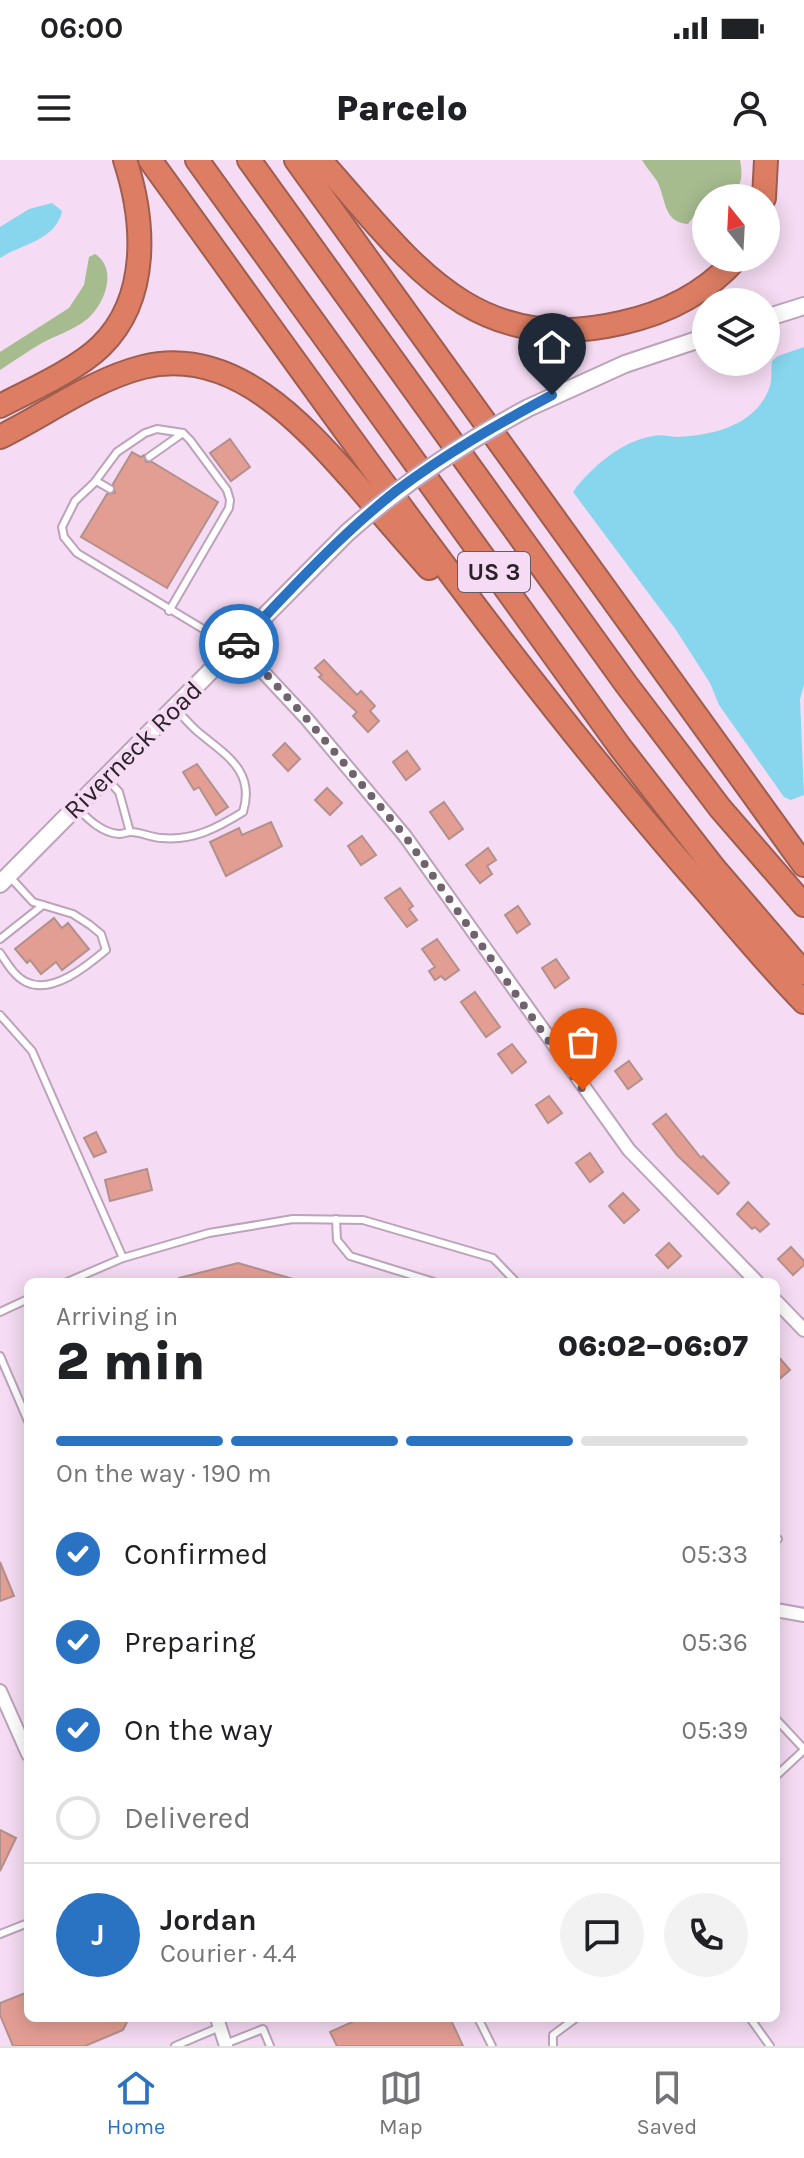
<!DOCTYPE html>
<html lang="en">
<head>
<meta charset="utf-8">
<style>
	:root { --surface:#fff; --page:#f2f2f2; --text:#202124; --muted:#757577; --line:#e0e0e0; --accent:#2a73c3 }
	body { margin:0; font-family:Karla,sans-serif; background:var(--page); color:var(--text); height:100vh; display:flex; flex-direction:column; font-size:30px; white-space:nowrap }
	* { box-sizing:border-box; margin:0 }
	p { font-size:26px; color:var(--muted) }
	.icon { flex:none; width:44px; height:44px; fill:none; stroke:currentColor; stroke-width:2; stroke-linecap:round; stroke-linejoin:round }
	.map { position:relative; flex:1; overflow:hidden }
	.side { position:absolute; left:24px; top:1118px; width:756px; height:744px; display:flex; flex-direction:column; background:var(--surface); border-radius:12px; box-shadow:0 4px 20px #0003 }
	.side>* { flex:none }
	.needle { width:52px; rotate:342deg }
	.tools { position:absolute; left:692px; top:24px; display:grid; gap:16px }
	.tools a { display:grid; place-items:center; width:88px; height:88px; border-radius:50%; background:var(--surface); box-shadow:0 4px 20px #0003; font-size:40px }
	.pin { position:absolute; display:grid; place-items:center; width:68px; height:68px; color:#fff; margin:-82px -34px; border-radius:50% 50% 50% 0; rotate:-45deg; box-shadow:0 0 8px #0007 }
	.pin .icon { rotate:45deg }
	.courier { position:absolute; display:grid; place-items:center; width:80px; height:80px; margin:-40px; border:6px solid #2a73c3; border-radius:50%; background:#fff; color:#222; box-shadow:0 2px 10px #0007 }
	.overview em { font-style:normal; font-weight:800 }
	.overview div { display:flex; flex-direction:column-reverse }
	.overview { display:flex; align-items:center; justify-content:space-between; height:136px; padding:0 32px }
	h1 { font-size:52px; font-weight:800; line-height:60px }
	.bar { display:grid; grid-template-columns:repeat(4,1fr); gap:12px 8px; align-content:center; height:96px; padding:0 32px }
	.bar i { height:10px; border-radius:6px; background:var(--line) }
	.bar .current { background:var(--accent) }
	.bar p { grid-column:span 4 }
	.line { display:flex; align-items:center; gap:20px; padding:0 32px; border-top:2px solid var(--line) }
	.line div { flex:1 }
	.round { display:grid; place-items:center; flex:none; width:84px; height:84px; border-radius:42px; background:var(--page) }
	ol { padding:0 32px; list-style:none }
	li { display:flex; align-items:center; gap:24px; height:88px }
	li p { margin-inline-start:auto }
	li .icon { padding:8px; border-radius:50%; background:var(--accent); color:#fff; stroke-width:4 }
	li:last-child { color:var(--muted) }
	li i { width:44px; height:44px; border:4px solid var(--line); border-radius:50% }
	.status { display:flex; justify-content:space-between; align-items:center; height:56px; padding:0 40px; background:var(--surface); direction:ltr }
	.status svg { height:22px; fill:currentColor }
	header { display:flex; justify-content:space-between; align-items:center; height:104px; padding:0 32px; background:var(--surface); font-size:36px; font-weight:800 }
	.dock { display:flex; justify-content:space-around; align-items:center; height:112px; border-top:2px solid var(--line); background:var(--surface); font-size:22px; color:var(--muted) }
	.dock a { display:grid; justify-items:center; gap:4px }
	.dock .current { color:var(--accent) }
	.map>svg:first-child { display:block }
	.green { fill:#a6bc8f }
	.water { fill:#87d6ee }
	.building { fill:#e39e94; stroke:#b2908b; stroke-width:2 }
	.lines { fill:none; stroke-linecap:round; stroke-linejoin:round }
	.lane-casing { stroke:#bca3ba; stroke-width:10 }
	.street-casing { stroke:#bca3ba; stroke-width:16 }
	.secondary-casing { stroke:#bca3ba; stroke-width:20 }
	.highway-casing { stroke:#9e5d4f; stroke-width:26 }
	.lane { stroke:#fff; stroke-width:6 }
	.street { stroke:#fff; stroke-width:12 }
	.secondary { stroke:#fff; stroke-width:16 }
	.highway { stroke:#dd7e64; stroke-width:22 }
	.secondary-bridge-casing { stroke:#bca3ba; stroke-width:20; stroke-linecap:butt }
	.secondary-bridge { stroke:#fff; stroke-width:16 }
	.done { stroke:#716270; stroke-width:8; stroke-dasharray:0 14.4 }
	.route { stroke:#2a73c3; stroke-width:10 }
	.labels { text-anchor:middle; dominant-baseline:central; stroke-width:8; stroke-linejoin:round; paint-order:stroke }
	.shield { fill:#f5dbf3; stroke:#675966; stroke-width:2 }
	.shield-label { font-size:24px; font-weight:bold; fill:#2a2129 }
	.street-label { font-size:26px; fill:#2a2129; stroke:#f5dbf3 }
</style>
</head>
<body>
<div class="status"><b>06:00</b><svg viewBox="0 0 49 12"><path d="M0 12V9h3v3zM5 12V6h3v6zM10 12V3h3v9zM15 12V0h3v12zM26 1h20v11H26zM47 4h2v5h-2z"/></svg></div>
<header><svg class="icon" aria-label="menu" viewBox="0 0 24 24"><path d="M4 6h16M4 12h16M4 18h16"/></svg>Parcelo<svg class="icon" aria-label="person" viewBox="0 0 24 24"><circle cx="12" cy="8" r="4"/><path d="M4 21q1-7 8-7t8 7"/></svg></header>
<div class="map">
<svg width="804" height="1886" viewBox="0 0 804 1886">
	<rect width="100%" height="100%" fill="#f5dbf3"/>
	<g class="green">
		<path d="M642,0H740C743,15 742,25 732,36L706,38V49L696,53L688,64C663,63 666,38 657,21C652,14 646,7 642,0Z"/>
		<path d="M95,94C120,110 103,150 82,163C70,171 55,176 42,183C28,191 14,201 0,210V192L69,148L84,125L89,97Z"/>
	</g>
	<g class="water">
		<path d="M52,43L62,51C56,80 22,84 0,98V67L29,49Z"/>
		<path d="M804,187V524L800,539L804,635L791,640L784,637L719,545L710,523L676,470L573,332C591,307 622,281 653,276C662,274 670,277 678,277C715,275 757,265 770,226C772,219 771,209 772,201L778,196Z"/>
	</g>
	<g class="building">
		<path d="M230,279L250,307L231,321L210,293Z"/>
		<path d="M132,292L141,297L144,295L146,302H152L218,342L167,428L81,377L107,334L115,333L113,324Z"/>
		<path d="M324,500L357,535L361,531L375,546L370,551L379,561L368,572L353,556L357,552L319,517L322,515L315,508Z"/>
		<path d="M285,583L300,599L288,611L273,595Z"/>
		<path d="M407,591L420,609L406,620L393,602Z"/>
		<path d="M197,604L228,647L216,655L199,627L194,630L183,612Z"/>
		<path d="M327,628L342,643L330,655L315,640Z"/>
		<path d="M444,642L463,669L449,679L430,652Z"/>
		<path d="M271,662L282,686L226,716L210,682L239,668L242,675Z"/>
		<path d="M362,676L376,695L361,705L348,686Z"/>
		<path d="M488,688L496,700L487,706L492,714L480,723L466,705Z"/>
		<path d="M400,728L413,746L409,749L417,760L407,767L385,738Z"/>
		<path d="M518,746L530,764L517,773L505,755Z"/>
		<path d="M54,758L62,768L68,763L89,789L62,810L56,802L41,814L30,800L27,803L15,789Z"/>
		<path d="M437,779L459,810L445,820L441,816L435,820L429,811L435,807L422,789Z"/>
		<path d="M556,799L569,818L555,828L542,808Z"/>
		<path d="M475,832L500,867L486,877L461,842Z"/>
		<path d="M593,851L615,883L603,892L580,860Z"/>
		<path d="M512,884L526,902L512,913L498,894Z"/>
		<path d="M629,901L642,919L628,929L615,911Z"/>
		<path d="M549,936L562,953L548,963L536,945Z"/>
		<path d="M666,954L701,998L703,996L729,1023L718,1034L677,995L653,964Z"/>
		<path d="M96,972L106,992L94,997L84,978Z"/>
		<path d="M590,993L603,1012L590,1022L576,1003Z"/>
		<path d="M147,1009L152,1030L110,1041L105,1020Z"/>
		<path d="M623,1033L639,1050L624,1063L609,1046Z"/>
		<path d="M748,1042L769,1064L760,1072L755,1067L752,1069L737,1054Z"/>
		<path d="M669,1083L681,1096L668,1108L656,1095Z"/>
		<path d="M791,1087L804,1101V1105L793,1115L778,1099Z"/>
		<path d="M238,1103L293,1119L292,1122H180L179,1118Z"/>
		<path d="M776,1194L790,1210L776,1222Z"/>
		<path d="M0,1402L14,1436L0,1441Z"/>
		<path d="M0,1670L16,1678L0,1711Z"/>
		<path d="M28,1832V1858H129L123,1870L85,1886H13L0,1855V1843Z"/>
		<path d="M361,1858H450L463,1886H337L330,1872Z"/>
	</g>
	<g class="lines">
		<defs>
			<g id="lane">
				<path d="M149,297L183,273"/>
				<path d="M96,321L110,329"/>
				<path d="M169,451L229,348L230,340L227,330L190,280L183,273L157,269L145,273L117,292L94,323L75,341L62,367L64,377L77,393L208,472L228,489"/>
				<path d="M106,618L119,632L130,672"/>
				<path d="M77,648C88,659 102,673 119,674C124,674 126,672 131,672C141,672 152,678 162,678C193,681 217,668 243,652C256,610 224,594 197,571C189,564 182,555 174,548"/>
				<path d="M0,779L43,745"/>
				<path d="M0,793C7,803 14,816 26,822C52,835 87,806 106,790L101,774L90,765L73,754L33,742L10,717"/>
				<path d="M0,855L32,891L123,1098L209,1073L293,1059L363,1060L493,1098L516,1122"/>
				<path d="M336,1059L337,1080L350,1096L434,1122"/>
				<path d="M67,1122L123,1098"/>
				<path d="M0,1152L28,1139"/>
				<path d="M0,1196L28,1261"/>
				<path d="M776,1380L778,1379"/>
				<path d="M776,1559L804,1589"/>
				<path d="M776,1616L804,1590"/>
				<path d="M0,1774L28,1763"/>
				<path d="M478,1858L492,1886"/>
				<path d="M750,1858L770,1886"/>
				<path d="M225,1884L263,1869L270,1886"/>
				<path d="M175,1886L220,1867"/>
				<path d="M553,1886V1875L576,1858"/>
			</g>
			<g id="street">
				<path d="M238,485L306,558L405,676L629,990L757,1122"/>
				<path d="M776,1141L804,1170"/>
				<path d="M776,1450L804,1455"/>
				<path d="M0,1531L28,1594"/>
				<path d="M217,1858L226,1886"/>
			</g>
			<g id="secondary">
				<path d="M766,158L804,146"/>
				<path d="M528,248L625,204L706,177"/>
				<path d="M0,724L347,373"/>
			</g>
			<g id="highway">
				<path d="M150,0C323,239 491,482 684,706C724,751 762,799 804,842"/>
				<path d="M197,0L620,587L714,708L804,813"/>
				<path d="M249,0L626,524L720,648L804,745"/>
				<path d="M296,0L804,705"/>
				<path d="M320,0C409,99 470,198 621,163C667,153 706,133 737,98"/>
				<path d="M764,38L766,0"/>
				<path d="M0,246C29,231 78,209 101,186C150,138 145,61 125,0"/>
				<path d="M0,277C47,254 92,220 143,207C233,185 303,264 356,324C380,352 404,380 429,408"/>
			</g>
		</defs>
		<use href="#lane" class="lane-casing"/>
		<use href="#street" class="street-casing"/>
		<use href="#secondary" class="secondary-casing"/>
		<use href="#highway" class="highway-casing"/>
		<use href="#lane" class="lane"/>
		<use href="#street" class="street"/>
		<use href="#secondary" class="secondary"/>
		<use href="#highway" class="highway"/>
		<defs>
			<path id="secondary-bridge" d="M347,373C402,324 463,283 528,248"/>
		</defs>
		<use href="#secondary-bridge" class="secondary-bridge-casing"/>
		<use href="#secondary-bridge" class="secondary-bridge"/>
	</g>
	<g class="lines">
		<path class="done" d="M239,484L306,558L405,676L583,930"/>
		<path class="route" d="M239,484C289,431 339,376 396,331C445,294 498,264 552,235"/>
	</g>
	<g class="labels">
		<rect class="shield" x="458" y="392" width="72" height="40" rx="6"/>
		<g class="shield-label">
			<text x="494" y="412">US 3</text>
		</g>
		<g class="street-label">
			<text transform="translate(133 590) rotate(-45)">Riverneck Road</text>
		</g>
	</g>
</svg>
<div class="tools">
<a><svg class="needle" viewBox="-14 -14 28 28"><path d="M0-13l5 13h-10z" fill="#e53935"/><path d="M0 13l5-13h-10z" fill="#757577"/></svg></a>
<a><svg class="icon" aria-label="layers" viewBox="0 0 24 24"><path d="M12 4l9 5-9 5-9-5zM3 14l9 5 9-5"/></svg></a>
</div>
<div class="pin" style="left:583px;top:930px;background:#ea580c"><svg class="icon" aria-label="bag" viewBox="0 0 24 24"><path d="M5 8h14l-1 12H6zM9 8a3 3 0 0 1 6 0"/></svg></div>
<div class="pin" style="left:552px;top:235px;background:#1f2937"><svg class="icon" aria-label="home" viewBox="0 0 24 24"><path d="M3 11l9-7 9 7M6 9v11h12V9"/></svg></div>
<div class="courier" style="left:239px;top:484px"><svg class="icon" aria-label="car" viewBox="0 0 24 24"><path d="M5 17H2v-5l4-1 3-4h7l3 4 3 1v5h-3M9 17h6M6 11h13"/><circle cx="7" cy="17" r="2"/><circle cx="17" cy="17" r="2"/></svg></div>
<section class="side">
<div class="overview"><div><h1>2 min</h1><p>Arriving in</p></div><em>06:02–06:07</em></div>
<div class="bar"><i class="current"></i><i class="current"></i><i class="current"></i><i></i><p>On the way · 190 m</p></div>
<ol>
<li><svg class="icon" aria-label="check" viewBox="0 0 24 24"><path d="M5 12l5 5 9-10"/></svg>Confirmed<p>05:33</p></li>
<li><svg class="icon" aria-label="check" viewBox="0 0 24 24"><path d="M5 12l5 5 9-10"/></svg>Preparing<p>05:36</p></li>
<li><svg class="icon" aria-label="check" viewBox="0 0 24 24"><path d="M5 12l5 5 9-10"/></svg>On the way<p>05:39</p></li>
<li><i></i>Delivered</li>
</ol>
<div class="line" style="height:144px"><b class="round" style="background:var(--accent);color:#fff">J</b><div><b>Jordan</b><p>Courier · 4.4</p></div><a class="round"><svg class="icon" aria-label="chat" viewBox="0 0 24 24"><path d="M4 5h16v11H9l-5 4z"/></svg></a><a class="round"><svg class="icon" aria-label="phone" viewBox="0 0 24 24"><path d="M5 4h4l2 5-3 2q2 4 5 5l2-3 5 2v4C11 20 4 13 5 4z"/></svg></a></div>
</section>
</div>
<nav class="dock">
<a class="current"><svg class="icon" aria-label="home" viewBox="0 0 24 24"><path d="M3 11l9-7 9 7M6 9v11h12V9"/></svg>Home</a>
<a><svg class="icon" aria-label="map" viewBox="0 0 24 24"><path d="M3 6l6-2 6 2 6-2v14l-6 2-6-2-6 2zM9 4v14M15 6v14"/></svg>Map</a>
<a><svg class="icon" aria-label="saved" viewBox="0 0 24 24"><path d="M7 4h10v16l-5-4-5 4z"/></svg>Saved</a>
</nav>
</body>
</html>
